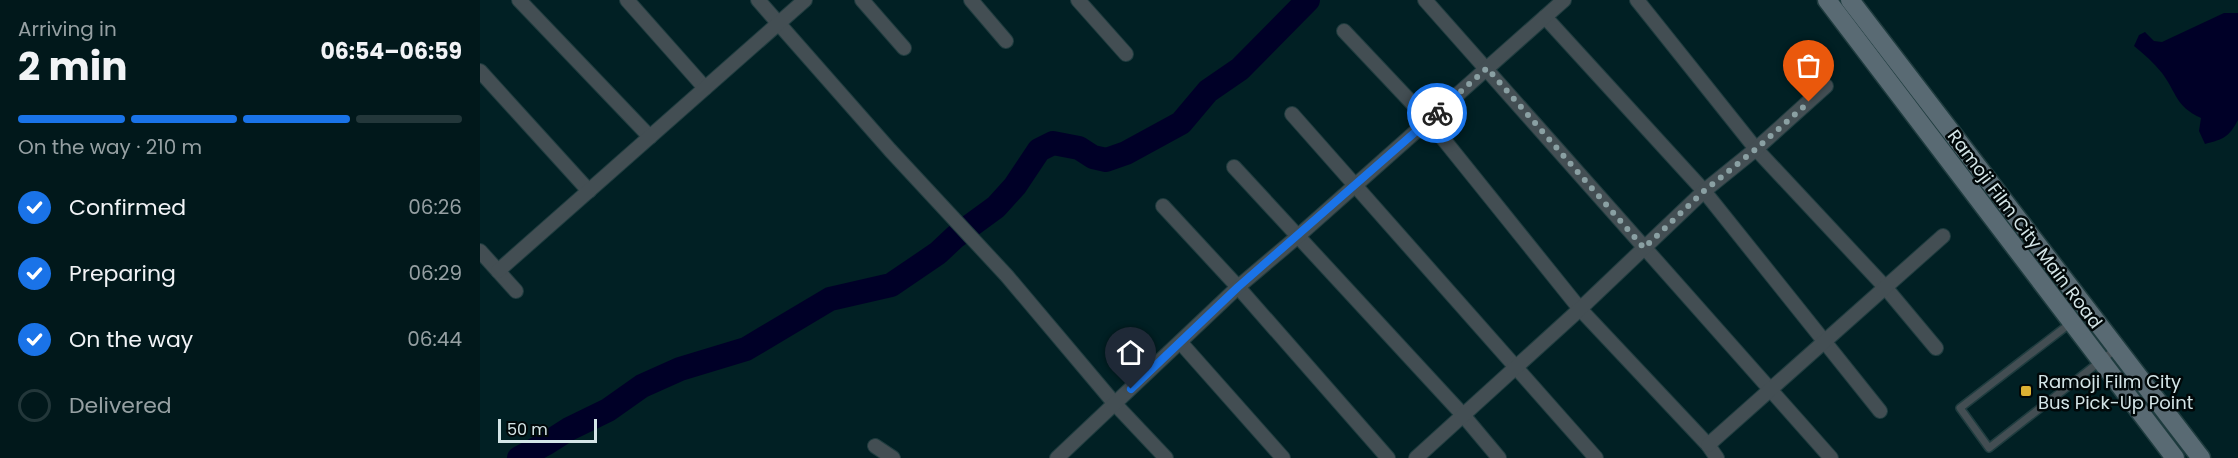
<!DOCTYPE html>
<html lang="en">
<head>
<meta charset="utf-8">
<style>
	:root { --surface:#01181b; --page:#0f2528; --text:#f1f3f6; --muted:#96a0a3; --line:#23373a; --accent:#1a73e8 }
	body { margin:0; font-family:Poppins,sans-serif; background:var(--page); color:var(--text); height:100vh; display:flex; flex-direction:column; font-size:22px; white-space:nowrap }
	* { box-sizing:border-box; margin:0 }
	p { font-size:20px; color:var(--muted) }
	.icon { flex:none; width:33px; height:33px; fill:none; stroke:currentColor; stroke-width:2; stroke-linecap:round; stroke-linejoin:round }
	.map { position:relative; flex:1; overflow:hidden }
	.panel { display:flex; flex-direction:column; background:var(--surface); width:480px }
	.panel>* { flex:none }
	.scale { position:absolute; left:18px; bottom:15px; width:99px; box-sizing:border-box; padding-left:6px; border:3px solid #d4e5e7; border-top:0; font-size:16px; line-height:21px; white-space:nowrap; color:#d4e5e7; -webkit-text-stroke:4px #010809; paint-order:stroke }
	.pin { position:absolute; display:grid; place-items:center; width:51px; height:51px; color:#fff; margin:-62px -26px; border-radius:50% 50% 50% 0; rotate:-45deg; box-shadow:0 0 6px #0007 }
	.pin .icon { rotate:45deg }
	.courier { position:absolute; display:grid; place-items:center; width:60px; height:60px; margin:-30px; border:4px solid #1a73e8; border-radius:50%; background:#fff; color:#222; box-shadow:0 2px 8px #0007 }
	.summary em { font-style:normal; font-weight:700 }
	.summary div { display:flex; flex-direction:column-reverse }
	.summary { display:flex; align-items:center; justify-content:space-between; height:102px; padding:0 18px }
	h1 { font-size:39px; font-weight:700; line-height:45px }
	.bar { display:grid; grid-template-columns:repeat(4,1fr); gap:9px 6px; align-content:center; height:72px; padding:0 18px }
	.bar i { height:8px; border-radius:4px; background:var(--line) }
	.bar .current { background:var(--accent) }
	.bar p { grid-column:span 4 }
	ol { padding:0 18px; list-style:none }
	li { display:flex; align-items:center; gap:18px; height:66px }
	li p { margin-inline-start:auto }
	li .icon { padding:6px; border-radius:50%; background:var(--accent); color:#fff; stroke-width:4 }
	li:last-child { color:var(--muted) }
	li i { width:33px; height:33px; border:3px solid var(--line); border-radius:50% }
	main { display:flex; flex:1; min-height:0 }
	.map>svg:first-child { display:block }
	.water { fill:#000027 }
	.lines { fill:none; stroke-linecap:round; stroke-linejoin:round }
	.river { stroke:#000027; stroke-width:24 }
	.lane-casing { stroke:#1f3c3f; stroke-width:10 }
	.street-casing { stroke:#1f3c3f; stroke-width:16 }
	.secondary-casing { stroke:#1f3c3f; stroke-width:21 }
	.lane { stroke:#434e53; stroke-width:7 }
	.street { stroke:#434e53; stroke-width:14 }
	.secondary { stroke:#596a73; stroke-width:18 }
	.done { stroke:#8aa0a3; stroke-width:6; stroke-dasharray:0 10.8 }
	.route { stroke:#1a73e8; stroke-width:8 }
	.poi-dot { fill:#dcb233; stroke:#010809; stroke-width:2 }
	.labels { text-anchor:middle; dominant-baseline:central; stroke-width:5; stroke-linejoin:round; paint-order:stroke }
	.street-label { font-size:18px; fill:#d4e5e7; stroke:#010809 }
	.poi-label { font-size:18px; fill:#d4e5e7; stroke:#010809; text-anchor:start }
</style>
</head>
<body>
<main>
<section class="panel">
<div class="summary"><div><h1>2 min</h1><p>Arriving in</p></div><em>06:54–06:59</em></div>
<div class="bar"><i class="current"></i><i class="current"></i><i class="current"></i><i></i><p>On the way · 210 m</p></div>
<ol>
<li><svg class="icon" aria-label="check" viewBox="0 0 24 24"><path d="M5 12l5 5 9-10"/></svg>Confirmed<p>06:26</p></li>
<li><svg class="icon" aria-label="check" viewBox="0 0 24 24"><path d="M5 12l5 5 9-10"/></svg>Preparing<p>06:29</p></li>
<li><svg class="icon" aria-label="check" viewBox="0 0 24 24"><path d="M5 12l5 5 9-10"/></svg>On the way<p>06:44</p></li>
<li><i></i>Delivered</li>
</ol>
</section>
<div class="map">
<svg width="1758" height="458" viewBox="0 0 1758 458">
	<rect width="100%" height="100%" fill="#012024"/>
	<path class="water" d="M1744,13H1758V120C1749,137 1744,139 1725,144L1719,131L1721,118C1695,106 1697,93 1682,73C1674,63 1664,54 1654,46L1659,35L1665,32L1674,41L1682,42Z"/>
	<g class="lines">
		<path class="river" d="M39,458L67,443L89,429L128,410L162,386L200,369L266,349L350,299L411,285L458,253L475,237L516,207L535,186L559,150L573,143L599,148L613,157L626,160L646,153L701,123L728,91L760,69L828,0"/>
		<defs>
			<path id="lane" d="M1592,322L1480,408L1509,448L1636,349"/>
			<g id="street">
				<path d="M39,0L170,137"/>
				<path d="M147,0L225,88"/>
				<path d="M278,0L410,150L527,276L635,404L686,458"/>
				<path d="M382,0L424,48"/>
				<path d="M491,0L526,41"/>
				<path d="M598,0L646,54"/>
				<path d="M945,0L1351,458"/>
				<path d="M1157,0L1276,149L1405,287L1456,348"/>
				<path d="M1065,17L1224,191L1400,411"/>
				<path d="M864,31L948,120L1100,309L1228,445L1237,458"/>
				<path d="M0,71L109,191"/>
				<path d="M812,114L1116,458"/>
				<path d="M754,167L983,415L1019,458"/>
				<path d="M683,206L758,287L908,458"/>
				<path d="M0,251L36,291"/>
				<path d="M18,271L325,0"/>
				<path d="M701,343L803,458"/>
				<path d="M1228,445L1463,236"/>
				<path d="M395,446L413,458"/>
				<path d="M577,458L758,287L817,237L1084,0"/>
				<path d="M936,458L1100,309L1224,191L1276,149L1346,86"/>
			</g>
			<g id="secondary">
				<path d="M1347,0L1695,458"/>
				<path d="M1370,0L1721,458"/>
			</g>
		</defs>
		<use href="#lane" class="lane-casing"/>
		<use href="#street" class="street-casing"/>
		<use href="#secondary" class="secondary-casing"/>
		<use href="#lane" class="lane"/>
		<use href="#street" class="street"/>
		<use href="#secondary" class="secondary"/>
	</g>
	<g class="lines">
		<path class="done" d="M957,113L1007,68L1164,248L1224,191L1276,149L1329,102"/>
		<path class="route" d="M651,389L758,287L957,113"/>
	</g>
	<rect class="poi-dot" x="1540" y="385" width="12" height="12" rx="3"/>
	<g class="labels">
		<g class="street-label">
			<text transform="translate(1545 229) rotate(53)">Ramoji Film City Main Road</text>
		</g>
		<g class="poi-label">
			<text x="1558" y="381">Ramoji Film City<tspan x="1558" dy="21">Bus Pick-Up Point</tspan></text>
		</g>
	</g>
</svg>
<div class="scale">50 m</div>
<div class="pin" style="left:1329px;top:102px;background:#ea580c"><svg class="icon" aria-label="bag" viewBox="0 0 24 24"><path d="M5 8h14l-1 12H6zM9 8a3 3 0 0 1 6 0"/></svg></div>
<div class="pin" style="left:651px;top:389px;background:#1f2937"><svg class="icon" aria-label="home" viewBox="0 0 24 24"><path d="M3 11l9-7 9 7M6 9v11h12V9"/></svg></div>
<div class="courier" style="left:957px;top:113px"><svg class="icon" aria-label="bike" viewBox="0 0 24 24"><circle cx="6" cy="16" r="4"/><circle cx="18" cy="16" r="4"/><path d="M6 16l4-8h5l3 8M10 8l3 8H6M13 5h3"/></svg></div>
</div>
</main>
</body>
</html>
